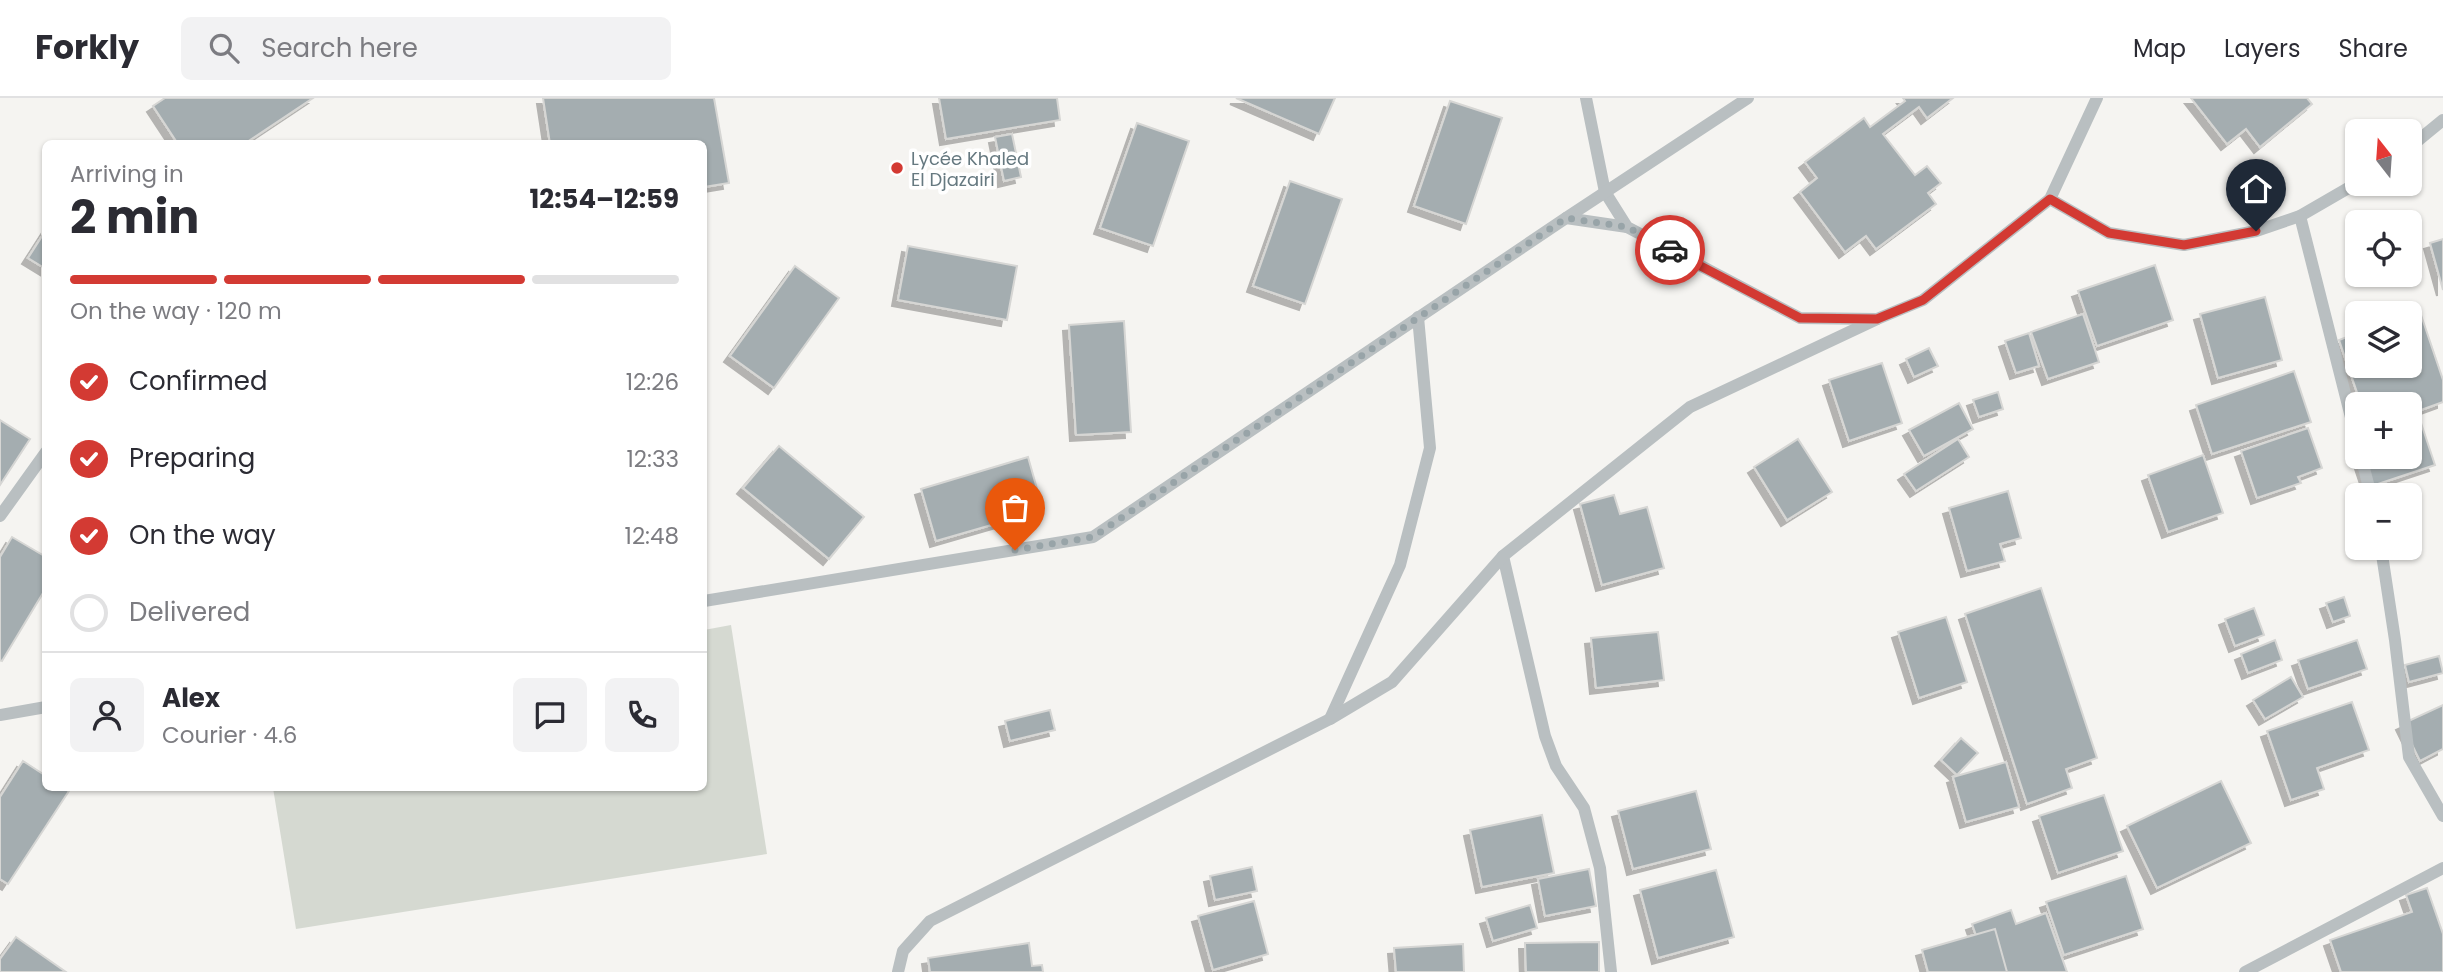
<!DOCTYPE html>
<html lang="en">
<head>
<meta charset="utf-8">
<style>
	:root { --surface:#fff; --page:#f2f2f3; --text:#2b2b33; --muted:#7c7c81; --line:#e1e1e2; --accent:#d33a33 }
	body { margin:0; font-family:Poppins,sans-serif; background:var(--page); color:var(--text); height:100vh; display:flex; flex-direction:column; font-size:26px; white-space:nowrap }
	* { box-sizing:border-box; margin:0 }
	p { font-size:23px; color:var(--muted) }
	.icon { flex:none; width:38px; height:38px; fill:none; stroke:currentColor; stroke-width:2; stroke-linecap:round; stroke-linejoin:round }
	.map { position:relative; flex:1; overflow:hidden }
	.details { position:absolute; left:42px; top:42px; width:665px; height:651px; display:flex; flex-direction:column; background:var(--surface); border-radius:10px; box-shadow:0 2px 5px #0004 }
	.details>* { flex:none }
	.needle { width:46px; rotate:343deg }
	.controls { position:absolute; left:2345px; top:21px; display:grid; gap:14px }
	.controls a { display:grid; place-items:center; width:77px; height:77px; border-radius:10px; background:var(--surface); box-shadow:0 2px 5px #0004; font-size:35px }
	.pin { position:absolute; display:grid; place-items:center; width:60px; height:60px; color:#fff; margin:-72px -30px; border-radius:50% 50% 50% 0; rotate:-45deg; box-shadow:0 0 7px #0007 }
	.pin .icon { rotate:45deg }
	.courier { position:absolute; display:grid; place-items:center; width:70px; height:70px; margin:-35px; border:5px solid #d33a33; border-radius:50%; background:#fff; color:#222; box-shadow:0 2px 9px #0007 }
	.headline em { font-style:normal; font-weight:700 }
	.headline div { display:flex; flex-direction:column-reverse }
	.headline { display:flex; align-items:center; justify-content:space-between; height:119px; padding:0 28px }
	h1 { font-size:46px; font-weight:700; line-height:52px }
	.bar { display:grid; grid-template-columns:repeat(4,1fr); gap:10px 7px; align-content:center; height:84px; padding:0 28px }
	.bar i { height:9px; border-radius:5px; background:var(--line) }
	.bar .active { background:var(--accent) }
	.bar p { grid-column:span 4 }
	.line { display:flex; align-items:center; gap:18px; padding:0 28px; border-top:2px solid var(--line) }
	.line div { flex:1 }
	.round { display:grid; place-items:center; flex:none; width:74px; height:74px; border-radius:10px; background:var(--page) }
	ol { padding:0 28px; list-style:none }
	li { display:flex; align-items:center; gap:21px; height:77px }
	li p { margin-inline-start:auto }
	li .icon { padding:7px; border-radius:50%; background:var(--accent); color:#fff; stroke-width:4 }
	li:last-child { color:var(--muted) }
	li i { width:38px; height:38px; border:4px solid var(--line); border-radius:50% }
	header { display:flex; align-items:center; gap:42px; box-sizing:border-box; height:98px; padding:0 35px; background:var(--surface); border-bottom:2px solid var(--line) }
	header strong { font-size:33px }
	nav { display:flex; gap:38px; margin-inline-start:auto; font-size:24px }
	.search { width:490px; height:63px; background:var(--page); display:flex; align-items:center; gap:18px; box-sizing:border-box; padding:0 24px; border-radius:10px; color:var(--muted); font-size:26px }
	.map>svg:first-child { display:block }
	.green { fill:#d5d9d1 }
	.building { fill:#a4adb0; stroke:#d6d6d4; stroke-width:2; filter:url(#shadow) }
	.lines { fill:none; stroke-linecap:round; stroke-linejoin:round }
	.minor { stroke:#b9bfc1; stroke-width:12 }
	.done { stroke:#98a4a8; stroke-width:7; stroke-dasharray:0 12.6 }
	.route { stroke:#d33a33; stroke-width:9 }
	.poi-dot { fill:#d33a33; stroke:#fff; stroke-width:2.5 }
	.labels { text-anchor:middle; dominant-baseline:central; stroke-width:7; stroke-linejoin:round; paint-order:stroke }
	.poi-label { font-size:18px; fill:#667980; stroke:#fff; text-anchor:start }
</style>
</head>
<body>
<header>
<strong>Forkly</strong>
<div class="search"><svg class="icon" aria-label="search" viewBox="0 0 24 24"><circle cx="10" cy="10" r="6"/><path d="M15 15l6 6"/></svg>Search here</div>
<nav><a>Map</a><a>Layers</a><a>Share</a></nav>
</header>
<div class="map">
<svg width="2443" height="874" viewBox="0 0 2443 874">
	<defs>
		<filter id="shadow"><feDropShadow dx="-6" dy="6" stdDeviation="0" flood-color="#0004"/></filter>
	</defs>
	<rect width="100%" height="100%" fill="#f5f4f1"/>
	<path class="green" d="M731,527L767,756L296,831L273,690H704V532Z"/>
	<g class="building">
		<path d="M165,0H313L244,46H178L153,8Z"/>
		<path d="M543,0H714L729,85L704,89V46H550Z"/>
		<path d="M939,0H1057L1060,22L946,41Z"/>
		<path d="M1236,0H1335L1319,36Z"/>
		<path d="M1903,0H1953L1927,20L1919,9L1883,36L1915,77L1927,68L1941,85L1928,95L1936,106L1876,151L1866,138L1845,154L1800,94L1817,80L1805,64L1864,20L1870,29L1905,3Z"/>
		<path d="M2191,0H2307L2312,6L2260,49L2246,31L2227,46Z"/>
		<path d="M1450,3L1502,20L1466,126L1414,108Z"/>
		<path d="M1137,25L1189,43L1153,148L1100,130Z"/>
		<path d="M1012,36L1021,79L1004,83L995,39Z"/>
		<path d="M1290,83L1342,101L1305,206L1253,188Z"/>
		<path d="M46,132V171L28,160Z"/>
		<path d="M2443,141V192L2430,145Z"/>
		<path d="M908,148L1017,168L1007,222L898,202Z"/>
		<path d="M2155,167L2173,222L2097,248L2078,193Z"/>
		<path d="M795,168L839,200L774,290L730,258Z"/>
		<path d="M2265,199L2282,262L2218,280L2200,216Z"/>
		<path d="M2420,214L2443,282V304L2410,316V306H2361L2339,242L2357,235V268H2410V217Z"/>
		<path d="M2083,216L2099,264L2048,281L2031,234Z"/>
		<path d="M1124,223L1131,334L1076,337L1069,227Z"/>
		<path d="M2029,235L2039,268L2016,275L2005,243Z"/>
		<path d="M1929,250L1938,268L1914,279L1906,261Z"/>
		<path d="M1882,265L1902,325L1849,343L1829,282Z"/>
		<path d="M2294,273L2311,324L2212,356L2196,307Z"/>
		<path d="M1998,294L2003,311L1979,319L1973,302Z"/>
		<path d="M1959,305L1973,331L1924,358L1909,332Z"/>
		<path d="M2419,319L2435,367L2369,389L2359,359H2410V323Z"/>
		<path d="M0,322L30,341L0,387Z"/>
		<path d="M2308,330L2322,370L2298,379L2301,385L2257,400L2241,353Z"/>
		<path d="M1798,341L1832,394L1787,422L1754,369Z"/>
		<path d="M1958,341L1969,359L1916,393L1904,376Z"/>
		<path d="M779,348L864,419L829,461L743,390Z"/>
		<path d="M2203,357L2223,415L2168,434L2148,377Z"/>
		<path d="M1028,359L1043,412L936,443L921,391Z"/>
		<path d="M2008,393L2021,440L2000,446L2005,463L1967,473L1949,410Z"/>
		<path d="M1614,397L1620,416L1647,409L1664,470L1602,487L1580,406Z"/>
		<path d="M12,439L46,459V490L2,563L0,562V459Z"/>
		<path d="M2041,490L2097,660L2066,671L2072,690L2027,706L1965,516Z"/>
		<path d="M2344,499L2350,518L2333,524L2326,505Z"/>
		<path d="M2254,510L2264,537L2235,548L2225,521Z"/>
		<path d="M1946,519L1967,584L1919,600L1898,534Z"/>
		<path d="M1658,534L1664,582L1596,590L1591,540Z"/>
		<path d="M2275,542L2282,562L2248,575L2241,556Z"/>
		<path d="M2357,542L2367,571L2308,591L2298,562Z"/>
		<path d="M2439,558L2443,575L2409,584L2405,567Z"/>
		<path d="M2291,579L2303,599L2265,621L2253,602Z"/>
		<path d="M2352,604L2369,652L2317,670L2324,691L2291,702L2267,633Z"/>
		<path d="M2443,607V651L2420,663L2402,626Z"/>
		<path d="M1050,612L1055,632L1010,643L1005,623Z"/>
		<path d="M1961,640L1978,655L1957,677L1941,662Z"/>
		<path d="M23,663L46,678V690H63L69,693L8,786L0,781V699Z"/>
		<path d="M2006,664L2019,709L1966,724L1953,679Z"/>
		<path d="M2221,683L2251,745L2157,790L2127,728Z"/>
		<path d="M1696,693L1711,751L1633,771L1618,713Z"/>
		<path d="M2104,697L2123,753L2058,775L2039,718Z"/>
		<path d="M1542,717L1554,775L1482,789L1470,732Z"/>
		<path d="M1252,769L1257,793L1215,802L1210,778Z"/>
		<path d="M1589,771L1596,808L1545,818L1538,781Z"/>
		<path d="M1716,772L1734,839L1658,860L1640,792Z"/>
		<path d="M2126,778L2143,831L2064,857L2046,804Z"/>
		<path d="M2427,790L2443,836V874H2341L2330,842L2412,814L2406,797Z"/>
		<path d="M1254,803L1268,856L1213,872L1198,818Z"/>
		<path d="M1530,807L1537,830L1493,843L1486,820Z"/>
		<path d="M2011,812L2016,826L2046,815L2067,874H1989L1972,826Z"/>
		<path d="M1995,831L2007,874H1928L1922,852Z"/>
		<path d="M16,839L66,874H0V861Z"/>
		<path d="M1599,844V874H1526L1525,845Z"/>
		<path d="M1029,845L1032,868L1042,867L1043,874H930L928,860Z"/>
		<path d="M1463,846L1464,874H1396L1394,850Z"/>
	</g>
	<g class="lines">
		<g class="minor">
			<path d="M1586,0L1605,94L1627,129L1800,220L1877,221L1923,202L2050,101L2097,0"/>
			<path d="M2410,49L2443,22"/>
			<path d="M2050,101L2109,135L2184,147L2256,133L2300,118L2357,85"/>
			<path d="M2300,118L2357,343"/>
			<path d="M1566,120L1627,129"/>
			<path d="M2361,359L2371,397"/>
			<path d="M0,418L46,354"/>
			<path d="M2381,450L2395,542L2409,659L2443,718"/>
			<path d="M1503,458L1545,638L1556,668L1584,710L1600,770L1611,874"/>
			<path d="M704,503L1093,439L1566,120L1748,0"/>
			<path d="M0,617L46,609"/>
			<path d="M1330,621L1400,467L1430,350L1418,219"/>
			<path d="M898,874L903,853L930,823L1330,621L1392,584L1503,458L1690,309L1877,221"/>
			<path d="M2245,874L2443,770"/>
		</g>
	</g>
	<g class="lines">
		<path class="done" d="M1015,452L1093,439L1566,120L1627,129L1670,152"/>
		<path class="route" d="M1670,152L1800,220L1877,221L1923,202L2050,101L2109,135L2184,147L2256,133"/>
	</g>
	<circle class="poi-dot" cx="897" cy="70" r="7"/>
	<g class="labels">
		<g class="poi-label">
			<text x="911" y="60">Lycée Khaled<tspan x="911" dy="21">El Djazairi</tspan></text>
		</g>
	</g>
</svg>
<div class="controls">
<a><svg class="needle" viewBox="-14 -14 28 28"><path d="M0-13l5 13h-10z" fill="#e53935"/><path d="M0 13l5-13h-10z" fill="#7c7c81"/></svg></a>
<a><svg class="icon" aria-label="locate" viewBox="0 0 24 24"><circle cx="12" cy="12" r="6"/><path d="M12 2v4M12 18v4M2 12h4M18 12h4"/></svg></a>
<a><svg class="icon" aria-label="layers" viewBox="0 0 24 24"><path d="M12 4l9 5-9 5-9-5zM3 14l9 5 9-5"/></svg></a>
<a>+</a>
<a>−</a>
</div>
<div class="pin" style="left:1015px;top:452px;background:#ea580c"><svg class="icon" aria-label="bag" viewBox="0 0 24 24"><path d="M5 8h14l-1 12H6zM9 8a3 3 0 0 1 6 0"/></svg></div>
<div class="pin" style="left:2256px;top:133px;background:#1f2937"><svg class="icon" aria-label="home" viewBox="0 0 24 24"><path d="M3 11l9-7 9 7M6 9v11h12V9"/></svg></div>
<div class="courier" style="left:1670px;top:152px"><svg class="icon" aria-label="car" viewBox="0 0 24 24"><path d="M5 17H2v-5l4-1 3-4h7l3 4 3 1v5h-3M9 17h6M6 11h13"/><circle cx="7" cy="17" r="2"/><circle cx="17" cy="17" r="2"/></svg></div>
<section class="details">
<div class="headline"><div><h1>2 min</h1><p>Arriving in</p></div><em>12:54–12:59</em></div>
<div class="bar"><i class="active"></i><i class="active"></i><i class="active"></i><i></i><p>On the way · 120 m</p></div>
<ol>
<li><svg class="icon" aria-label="check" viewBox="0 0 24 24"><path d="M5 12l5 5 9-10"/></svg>Confirmed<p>12:26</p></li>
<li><svg class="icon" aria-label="check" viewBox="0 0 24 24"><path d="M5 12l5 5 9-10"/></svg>Preparing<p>12:33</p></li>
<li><svg class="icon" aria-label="check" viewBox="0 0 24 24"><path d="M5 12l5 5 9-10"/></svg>On the way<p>12:48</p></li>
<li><i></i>Delivered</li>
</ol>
<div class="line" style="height:126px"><a class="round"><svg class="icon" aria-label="person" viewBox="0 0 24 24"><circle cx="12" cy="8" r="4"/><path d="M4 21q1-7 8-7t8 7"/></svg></a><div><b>Alex</b><p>Courier · 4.6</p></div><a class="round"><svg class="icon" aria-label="chat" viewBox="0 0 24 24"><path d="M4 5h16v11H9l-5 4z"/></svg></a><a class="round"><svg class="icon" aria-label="phone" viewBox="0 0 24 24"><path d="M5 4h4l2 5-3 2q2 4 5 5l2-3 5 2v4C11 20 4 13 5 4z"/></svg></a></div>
</section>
</div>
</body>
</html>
